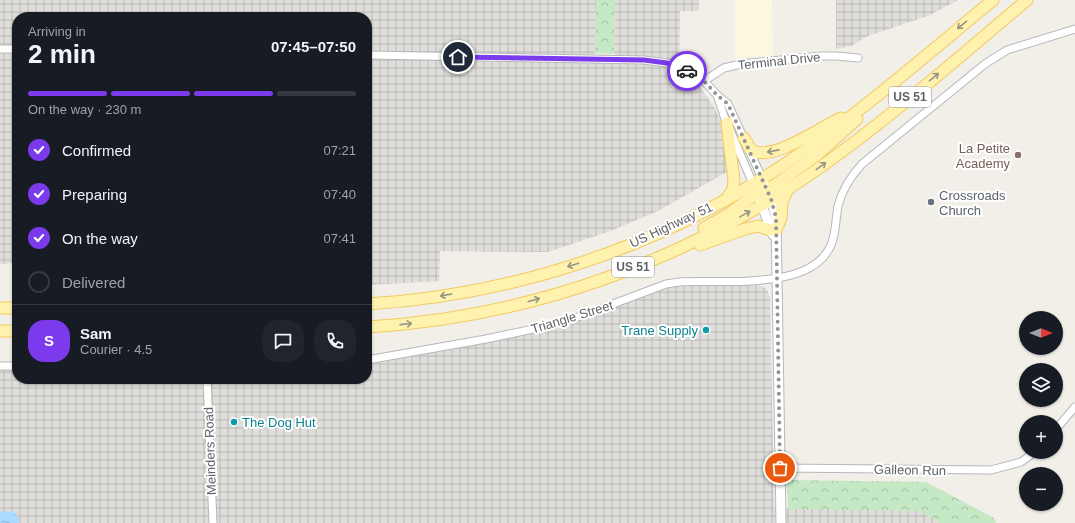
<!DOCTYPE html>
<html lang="en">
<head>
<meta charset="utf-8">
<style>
	:root { --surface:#171b24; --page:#20242c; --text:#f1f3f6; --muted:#9ea1a6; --line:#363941; --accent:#7c3aed }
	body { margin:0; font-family:Helvetica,sans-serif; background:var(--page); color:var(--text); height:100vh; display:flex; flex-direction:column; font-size:15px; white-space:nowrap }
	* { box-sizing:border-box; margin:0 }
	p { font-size:13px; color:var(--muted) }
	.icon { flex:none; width:22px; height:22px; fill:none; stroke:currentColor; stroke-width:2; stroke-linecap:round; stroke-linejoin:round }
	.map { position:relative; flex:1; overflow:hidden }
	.details { position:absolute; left:12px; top:12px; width:360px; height:372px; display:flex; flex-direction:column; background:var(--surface); border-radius:16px; box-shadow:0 1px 3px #0004 }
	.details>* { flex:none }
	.needle { width:26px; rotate:90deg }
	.fabs { position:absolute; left:1019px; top:311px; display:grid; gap:8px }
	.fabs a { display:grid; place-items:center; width:44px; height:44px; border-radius:50%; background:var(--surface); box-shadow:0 1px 3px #0004; font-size:20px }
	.pin { position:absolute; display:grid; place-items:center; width:34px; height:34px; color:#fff; margin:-17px; border:2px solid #fff; border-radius:50%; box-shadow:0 1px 4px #0007 }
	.courier { position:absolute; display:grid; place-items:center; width:40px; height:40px; margin:-20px; border:3px solid #7c3aed; border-radius:50%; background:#fff; color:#222; box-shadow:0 1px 5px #0007 }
	.overview em { font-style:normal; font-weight:700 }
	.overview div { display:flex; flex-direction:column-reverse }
	.overview { display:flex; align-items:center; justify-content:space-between; height:68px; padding:0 16px }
	h1 { font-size:26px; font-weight:700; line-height:30px }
	.bar { display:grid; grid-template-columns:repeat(4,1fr); gap:6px 4px; align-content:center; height:48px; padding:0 16px }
	.bar i { height:5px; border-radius:3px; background:var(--line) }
	.bar .selected { background:var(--accent) }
	.bar p { grid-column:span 4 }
	.line { display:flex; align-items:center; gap:10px; padding:0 16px; border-top:1px solid var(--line) }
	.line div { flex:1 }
	.round { display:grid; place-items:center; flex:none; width:42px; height:42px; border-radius:16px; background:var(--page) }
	ol { padding:0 16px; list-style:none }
	li { display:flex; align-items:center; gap:12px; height:44px }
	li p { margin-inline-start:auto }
	li .icon { padding:4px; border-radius:50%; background:var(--accent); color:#fff; stroke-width:4 }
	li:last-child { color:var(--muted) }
	li i { width:22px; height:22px; border:2px solid var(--line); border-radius:50% }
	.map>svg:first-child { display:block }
	.commercial { fill:#fef7e0 }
	.industrial { fill:url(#industrial-grid) }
	.forest { fill:url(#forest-crowns) }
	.water { fill:url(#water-ripples) }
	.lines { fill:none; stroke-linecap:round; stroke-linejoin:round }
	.street-casing { stroke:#b5b8bc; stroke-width:9 }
	.secondary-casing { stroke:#b6babf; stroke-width:11 }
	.primary-casing { stroke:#f2c960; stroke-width:13 }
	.street { stroke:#fff; stroke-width:7 }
	.secondary { stroke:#fff; stroke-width:9 }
	.primary { stroke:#fff2af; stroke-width:11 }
	.oneway { stroke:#979581 }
	.done { stroke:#929495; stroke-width:4; stroke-dasharray:0 7.2 }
	.route { stroke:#7c3aed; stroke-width:5 }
	.education-dot { fill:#8d6e63; stroke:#fff; stroke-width:1.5 }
	.worship-dot { fill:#6b7280; stroke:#fff; stroke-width:1.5 }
	.culture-dot { fill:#0f9aa8; stroke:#fff; stroke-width:1.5 }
	.labels { text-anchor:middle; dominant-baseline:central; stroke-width:4; stroke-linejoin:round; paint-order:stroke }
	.shield { fill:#fff; stroke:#8f9295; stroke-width:1 }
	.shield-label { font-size:12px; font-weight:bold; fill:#5f6368 }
	.street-label { font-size:13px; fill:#5f6368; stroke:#fff }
	.education-label { font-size:13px; fill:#785e54; stroke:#fff; text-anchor:end }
	.worship-label { font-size:13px; fill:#5b616d; stroke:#fff; text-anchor:start }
	.culture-label { font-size:13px; fill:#0d838f; stroke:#fff; text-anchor:end }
</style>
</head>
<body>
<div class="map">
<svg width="1075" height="523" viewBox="0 0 1075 523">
	<defs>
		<pattern id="industrial-grid" width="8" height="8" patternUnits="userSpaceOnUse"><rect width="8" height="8" fill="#e0deda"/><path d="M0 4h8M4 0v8" fill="none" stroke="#b9b8b5"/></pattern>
		<pattern id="forest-crowns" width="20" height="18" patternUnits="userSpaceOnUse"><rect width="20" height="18" fill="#c5e8c5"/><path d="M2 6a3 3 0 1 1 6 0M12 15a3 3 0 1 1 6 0" fill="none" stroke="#a3c0a4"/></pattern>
		<pattern id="water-ripples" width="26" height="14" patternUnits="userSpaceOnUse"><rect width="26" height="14" fill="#aadaff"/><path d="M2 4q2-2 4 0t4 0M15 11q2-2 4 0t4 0" fill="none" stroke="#8eb4d2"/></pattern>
	</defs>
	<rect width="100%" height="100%" fill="#f1efe8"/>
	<path class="commercial" d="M735,0H772L773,55L735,58Z"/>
	<g class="industrial">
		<path d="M0,0H596L595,62L614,63L615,0H699V11H680L679,72L700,87L714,107L724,128L732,169L658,211L613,230L548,252L440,251L439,281L367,285V17H17L15,263L0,264Z"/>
		<path d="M836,0H958L930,15L868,36L851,46L836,49Z"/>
		<path d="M752,284L761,286L766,289L768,292L770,298L774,508L920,511L939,523H0V369H17V379H367V363L570,323L671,287L681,285Z"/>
	</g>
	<g class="forest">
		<path d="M596,0H615L614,54L595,53Z"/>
		<path d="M16,53H17V263H15Z"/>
		<path d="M787,480L926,482L994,518L996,523H939L920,511L788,509Z"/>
	</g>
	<path class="water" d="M6,511L16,513L20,523H0V512Z"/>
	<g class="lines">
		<defs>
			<g id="street">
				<path d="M0,49H17"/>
				<path d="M367,55L644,60L667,63L686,70L704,81L717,95L728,104L762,178"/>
				<path d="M704,81L724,68L741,64L821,56H837L858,58"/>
				<path d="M717,95L724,116L753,184"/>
				<path d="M367,360L486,339L552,325L584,315L666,284L679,282C721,279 819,293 833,239C836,228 836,217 838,206C842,190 851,176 862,164L985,64L1007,50L1075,29"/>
				<path d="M0,366H17"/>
				<path d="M207,379L213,523"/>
				<path d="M1056,429L1075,407"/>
				<path d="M780,468L991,470L1021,462L1035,452"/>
			</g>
			<g id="secondary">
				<path d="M762,178L771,199L776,217L781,523"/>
				<path d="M760,200L773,235"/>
			</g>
			<g id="primary">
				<path d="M727,123L734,181L733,189L727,198"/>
				<path d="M744,138C747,142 749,149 753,151C774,161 821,127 841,118"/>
				<path d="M762,204L772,187L817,155L857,119"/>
				<path d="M704,228L729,214L757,193L762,178"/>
				<path d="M776,230L781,218L782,202L788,189"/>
				<path d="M700,245L745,229L758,226L770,230"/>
				<path d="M367,304C515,295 662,246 785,164C858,115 925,56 993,0"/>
				<path d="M0,308H17"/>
				<path d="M367,327C526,318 684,262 815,171C889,119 958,58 1027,0"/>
				<path d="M0,331H17"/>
			</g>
		</defs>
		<use href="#street" class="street-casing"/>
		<use href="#secondary" class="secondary-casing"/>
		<use href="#primary" class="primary-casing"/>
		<use href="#street" class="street"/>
		<use href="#secondary" class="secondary"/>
		<use href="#primary" class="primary"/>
	</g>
	<defs><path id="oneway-shaft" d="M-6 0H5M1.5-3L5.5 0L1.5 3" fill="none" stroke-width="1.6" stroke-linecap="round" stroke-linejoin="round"/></defs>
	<g class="oneway">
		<use href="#oneway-shaft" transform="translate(962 25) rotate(141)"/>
		<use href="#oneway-shaft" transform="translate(934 77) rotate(-39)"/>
		<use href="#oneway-shaft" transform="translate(773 151) rotate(169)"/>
		<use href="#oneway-shaft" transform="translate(821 166) rotate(-36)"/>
		<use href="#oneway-shaft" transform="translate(745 214) rotate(-29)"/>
		<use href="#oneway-shaft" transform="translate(573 265) rotate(163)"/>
		<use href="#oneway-shaft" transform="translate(446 295) rotate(170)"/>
		<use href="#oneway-shaft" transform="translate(534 300) rotate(-15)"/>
		<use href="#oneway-shaft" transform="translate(406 324) rotate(-6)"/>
	</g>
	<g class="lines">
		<path class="done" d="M687,71L704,81L717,95L728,104L771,199L776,217L780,468"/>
		<path class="route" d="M458,57L644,60L667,63L687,71"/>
	</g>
	<circle class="education-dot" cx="1018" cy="155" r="4"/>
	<circle class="worship-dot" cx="931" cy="202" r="4"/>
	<g class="culture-dot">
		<circle cx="706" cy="330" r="4"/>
		<circle cx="234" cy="422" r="4"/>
	</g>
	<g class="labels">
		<g class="shield">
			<rect x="889" y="87" width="42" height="20" rx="3"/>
			<rect x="612" y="257" width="42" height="20" rx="3"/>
		</g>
		<g class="shield-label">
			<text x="910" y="97">US 51</text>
			<text x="633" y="267">US 51</text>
		</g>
		<g class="street-label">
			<text transform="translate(779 61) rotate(-6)">Terminal Drive</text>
			<text transform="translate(671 225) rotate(-25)">US Highway 51</text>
			<text transform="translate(572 317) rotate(-17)">Triangle Street</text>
			<text transform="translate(210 451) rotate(-92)">Meinders Road</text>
			<text transform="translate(910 470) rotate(1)">Galleon Run</text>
		</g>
		<g class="education-label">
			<text x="1010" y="148">La Petite<tspan x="1010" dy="15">Academy</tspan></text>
		</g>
		<g class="worship-label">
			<text x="939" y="195">Crossroads<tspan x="939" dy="15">Church</tspan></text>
		</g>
		<g class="culture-label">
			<text x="698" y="330">Trane Supply</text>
			<text x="242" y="422" text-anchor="start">The Dog Hut</text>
		</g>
	</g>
</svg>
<div class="fabs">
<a><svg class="needle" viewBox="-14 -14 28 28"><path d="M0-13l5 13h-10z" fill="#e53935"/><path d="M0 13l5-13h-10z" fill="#9ea1a6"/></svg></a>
<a><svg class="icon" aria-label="layers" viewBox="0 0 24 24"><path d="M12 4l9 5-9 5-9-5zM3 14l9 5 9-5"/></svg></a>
<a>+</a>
<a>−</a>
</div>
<div class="pin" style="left:780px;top:468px;background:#ea580c"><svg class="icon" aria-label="bag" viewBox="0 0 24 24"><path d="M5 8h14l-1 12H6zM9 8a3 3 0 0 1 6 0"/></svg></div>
<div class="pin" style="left:458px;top:57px;background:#1f2937"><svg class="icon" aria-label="home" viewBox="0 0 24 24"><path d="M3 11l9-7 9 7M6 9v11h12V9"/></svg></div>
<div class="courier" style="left:687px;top:71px"><svg class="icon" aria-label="car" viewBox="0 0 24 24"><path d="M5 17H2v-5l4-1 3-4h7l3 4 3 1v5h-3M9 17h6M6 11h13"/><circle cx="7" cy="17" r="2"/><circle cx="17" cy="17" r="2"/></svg></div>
<section class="details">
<div class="overview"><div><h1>2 min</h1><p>Arriving in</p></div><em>07:45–07:50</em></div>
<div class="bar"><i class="selected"></i><i class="selected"></i><i class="selected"></i><i></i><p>On the way · 230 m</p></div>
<ol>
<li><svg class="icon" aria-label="check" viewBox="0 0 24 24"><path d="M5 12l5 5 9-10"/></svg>Confirmed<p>07:21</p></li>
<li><svg class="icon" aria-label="check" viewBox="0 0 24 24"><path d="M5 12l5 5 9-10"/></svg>Preparing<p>07:40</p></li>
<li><svg class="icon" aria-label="check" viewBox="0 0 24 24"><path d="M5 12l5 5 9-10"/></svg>On the way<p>07:41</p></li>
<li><i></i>Delivered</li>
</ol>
<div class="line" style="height:72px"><b class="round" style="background:var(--accent);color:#fff">S</b><div><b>Sam</b><p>Courier · 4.5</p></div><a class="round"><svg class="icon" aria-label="chat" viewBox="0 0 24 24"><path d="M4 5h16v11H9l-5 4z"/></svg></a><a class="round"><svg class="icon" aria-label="phone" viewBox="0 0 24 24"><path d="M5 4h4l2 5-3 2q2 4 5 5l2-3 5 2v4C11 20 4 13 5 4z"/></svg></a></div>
</section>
</div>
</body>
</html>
